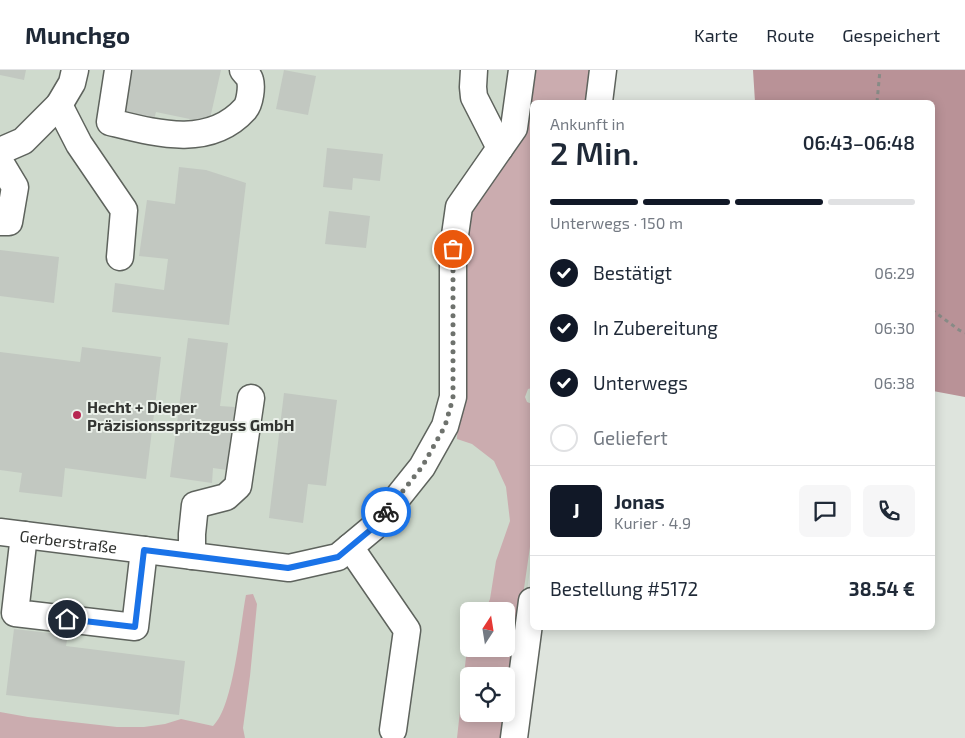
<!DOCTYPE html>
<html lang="de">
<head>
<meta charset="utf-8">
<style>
	:root { --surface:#fff; --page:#f6f6f7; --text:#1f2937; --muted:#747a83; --line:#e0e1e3; --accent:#111827 }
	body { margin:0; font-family:"Exo 2",sans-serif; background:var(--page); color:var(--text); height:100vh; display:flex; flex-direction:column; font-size:19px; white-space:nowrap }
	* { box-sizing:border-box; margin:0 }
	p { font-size:16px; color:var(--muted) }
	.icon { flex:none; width:28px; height:28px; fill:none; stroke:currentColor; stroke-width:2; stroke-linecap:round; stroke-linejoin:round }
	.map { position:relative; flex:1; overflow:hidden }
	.side { position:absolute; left:530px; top:30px; width:405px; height:530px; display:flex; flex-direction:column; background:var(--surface); border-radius:8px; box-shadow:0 2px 12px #0003 }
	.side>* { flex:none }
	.needle { width:32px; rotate:12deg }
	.controls { position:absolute; left:460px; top:532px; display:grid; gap:10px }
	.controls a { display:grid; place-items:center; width:55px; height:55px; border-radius:8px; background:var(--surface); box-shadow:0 2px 12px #0003; font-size:25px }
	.pin { position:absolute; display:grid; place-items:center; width:42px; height:42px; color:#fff; margin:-21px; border:2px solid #fff; border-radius:50%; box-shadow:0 1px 5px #0007 }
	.courier { position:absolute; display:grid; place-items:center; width:50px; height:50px; margin:-25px; border:4px solid #1a73e8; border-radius:50%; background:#fff; color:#222; box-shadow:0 1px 6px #0007 }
	.summary em { font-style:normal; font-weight:600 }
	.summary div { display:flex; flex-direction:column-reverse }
	.summary { display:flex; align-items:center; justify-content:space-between; height:85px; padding:0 20px }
	h1 { font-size:32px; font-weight:600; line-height:38px }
	.bar { display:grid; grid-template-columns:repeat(4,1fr); gap:8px 5px; align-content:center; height:60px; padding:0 20px }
	.bar i { height:6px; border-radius:4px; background:var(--line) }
	.bar .selected { background:var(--accent) }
	.bar p { grid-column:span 4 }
	.line { display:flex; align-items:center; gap:12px; padding:0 20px; border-top:1px solid var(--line) }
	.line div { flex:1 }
	.round { display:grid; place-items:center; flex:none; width:52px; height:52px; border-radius:8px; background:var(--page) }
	ol { padding:0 20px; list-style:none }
	li { display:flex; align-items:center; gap:15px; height:55px }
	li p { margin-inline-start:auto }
	li .icon { padding:5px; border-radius:50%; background:var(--accent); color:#fff; stroke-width:4 }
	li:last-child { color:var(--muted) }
	li i { width:28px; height:28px; border:2px solid var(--line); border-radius:50% }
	header { display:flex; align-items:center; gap:30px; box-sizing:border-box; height:70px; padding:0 25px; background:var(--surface); border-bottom:1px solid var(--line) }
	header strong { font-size:24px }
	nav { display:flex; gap:28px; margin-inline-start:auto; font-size:18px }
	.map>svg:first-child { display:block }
	.built { fill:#cfdacd; fill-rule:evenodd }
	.green { fill:#cbacaf }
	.forest { fill:#b99297 }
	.building { fill:#c2c8c1 }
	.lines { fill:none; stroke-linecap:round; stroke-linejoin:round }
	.minor-casing { stroke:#5e635d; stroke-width:29 }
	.path { stroke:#878b86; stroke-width:3; stroke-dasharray:4 4; stroke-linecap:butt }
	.minor { stroke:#fff; stroke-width:26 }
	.done { stroke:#6e726d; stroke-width:5; stroke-dasharray:0 9 }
	.route { stroke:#1a73e8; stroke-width:6 }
	.poi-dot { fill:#b72751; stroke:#ebf1ea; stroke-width:2 }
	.labels { text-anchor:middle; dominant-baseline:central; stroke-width:4; stroke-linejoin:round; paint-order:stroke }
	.poi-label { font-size:16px; font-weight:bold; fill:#323431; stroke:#ebf1ea; text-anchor:start }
	.street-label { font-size:16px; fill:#323431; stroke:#ebf1ea }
</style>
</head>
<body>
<header>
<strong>Munchgo</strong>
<nav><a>Karte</a><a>Route</a><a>Gespeichert</a></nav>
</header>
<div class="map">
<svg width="965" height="668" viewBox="0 0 965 668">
	<rect width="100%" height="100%" fill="#dee4dd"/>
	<path class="built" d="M0,0H599L532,32V485L507,668H0ZM469,541H506V579H469ZM469,606H506V644H469Z"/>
	<g class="green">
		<path d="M535,0H595L591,32H532V318L528,319L525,327L527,332L532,334V463L506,643V606H469V644H506L503,668H457L468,569L469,579H506V541H485L490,529L496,491L510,451L506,417L494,391L472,374L457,369L468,154L475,135L528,50Z"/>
		<path d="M253,524L257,534L250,606L243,658L245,668H0V642L28,647L117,657H144L165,654L181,649L213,656C234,636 240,556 246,525Z"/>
	</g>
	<path class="forest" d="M753,0H965V327L933,321L932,32H755Z"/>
	<g class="building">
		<path d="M0,0H26L24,10L0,5Z"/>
		<path d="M133,0H221L209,53L156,42L153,54L123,48Z"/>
		<path d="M284,0L316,6L308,45L276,39Z"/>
		<path d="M327,78L383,84L380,111L353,108L352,120L323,117Z"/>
		<path d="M179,97L206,100L246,113L229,255L112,242L115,213L164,220L168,189L139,186L147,130L175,134Z"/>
		<path d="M329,141L370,146L366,178L325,174Z"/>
		<path d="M0,180L59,187L54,233L0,226Z"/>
		<path d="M188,268L228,273L220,336L235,337L227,400L213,398L212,413L170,407Z"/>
		<path d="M82,277L161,287L146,409L65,398L62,427L19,422L22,403L0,400V282L80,292Z"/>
		<path d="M284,323L337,330L326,416L308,414L303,453L269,448Z"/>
		<path d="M14,559L68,565L66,576L185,591L179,645L6,625Z"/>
	</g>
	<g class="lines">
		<defs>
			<g id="minor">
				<path d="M118,0L110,52C155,63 209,79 245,39C250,33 252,17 250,10C249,6 245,3 243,0"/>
				<path d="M474,0L473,17L474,27L500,78"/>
				<path d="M599,32L603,0"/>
				<path d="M59,35L79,74L124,140L120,187"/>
				<path d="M0,81L23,71L59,35L72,13L75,0"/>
				<path d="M0,92L15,117L9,152H0"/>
				<path id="s1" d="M0,462L289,498L338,487L374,457L422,397L445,356L453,327V179L459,137L514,58L522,0"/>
				<path d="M24,465L15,543L135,557L144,480"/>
				<path d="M350,477L407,560L393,660"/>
				<path d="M192,486V464L195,435L226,427L238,416L251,328"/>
				<path d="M514,668L532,531"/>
			</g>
		</defs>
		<use href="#minor" class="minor-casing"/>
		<g class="path">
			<path d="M877,32L880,0"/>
			<path d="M932,240L959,260L965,263"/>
		</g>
		<use href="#minor" class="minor"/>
	</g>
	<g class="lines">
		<path class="done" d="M386,442L422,397L445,356L453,328V179"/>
		<path class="route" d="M67,549L135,557L144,480L288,498L338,487L374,457L386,442"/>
	</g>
	<circle class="poi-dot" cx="77" cy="345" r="5"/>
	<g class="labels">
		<g class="poi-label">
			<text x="87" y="336">Hecht + Dieper<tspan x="87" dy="18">Präzisionsspritzguss GmbH</tspan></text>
		</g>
		<g class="street-label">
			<text stroke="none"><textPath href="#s1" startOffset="69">Gerberstraße</textPath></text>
		</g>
	</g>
</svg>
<div class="controls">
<a><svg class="needle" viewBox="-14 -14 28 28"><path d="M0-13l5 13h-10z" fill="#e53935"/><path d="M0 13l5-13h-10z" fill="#747a83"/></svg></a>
<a><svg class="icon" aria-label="locate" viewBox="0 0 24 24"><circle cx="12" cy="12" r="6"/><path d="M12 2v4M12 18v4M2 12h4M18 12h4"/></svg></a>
</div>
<div class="pin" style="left:453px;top:179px;background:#ea580c"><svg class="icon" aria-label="bag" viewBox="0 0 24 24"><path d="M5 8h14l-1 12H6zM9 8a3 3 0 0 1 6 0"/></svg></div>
<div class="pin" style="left:67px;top:549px;background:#1f2937"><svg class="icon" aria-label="home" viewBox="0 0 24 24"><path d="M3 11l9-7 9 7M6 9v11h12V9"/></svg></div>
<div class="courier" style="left:386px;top:442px"><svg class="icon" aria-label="bike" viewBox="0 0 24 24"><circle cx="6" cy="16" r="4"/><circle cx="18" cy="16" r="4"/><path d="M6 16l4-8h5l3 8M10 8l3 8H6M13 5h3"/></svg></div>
<section class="side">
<div class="summary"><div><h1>2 Min.</h1><p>Ankunft in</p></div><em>06:43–06:48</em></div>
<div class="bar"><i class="selected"></i><i class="selected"></i><i class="selected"></i><i></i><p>Unterwegs · 150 m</p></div>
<ol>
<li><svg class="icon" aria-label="check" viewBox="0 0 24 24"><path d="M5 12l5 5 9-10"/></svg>Bestätigt<p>06:29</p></li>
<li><svg class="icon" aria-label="check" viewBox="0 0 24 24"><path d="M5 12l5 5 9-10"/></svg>In Zubereitung<p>06:30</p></li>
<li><svg class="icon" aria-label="check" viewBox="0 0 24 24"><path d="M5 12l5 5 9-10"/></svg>Unterwegs<p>06:38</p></li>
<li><i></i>Geliefert</li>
</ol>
<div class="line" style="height:90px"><b class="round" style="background:var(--accent);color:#fff">J</b><div><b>Jonas</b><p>Kurier · 4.9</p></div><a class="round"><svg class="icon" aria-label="chat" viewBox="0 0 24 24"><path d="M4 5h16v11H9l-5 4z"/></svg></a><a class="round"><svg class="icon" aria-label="phone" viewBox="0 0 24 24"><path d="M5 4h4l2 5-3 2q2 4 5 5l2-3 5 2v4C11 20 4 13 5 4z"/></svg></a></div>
<div class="line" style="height:65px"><div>Bestellung #5172</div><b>38.54 €</b></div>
</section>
</div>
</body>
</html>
